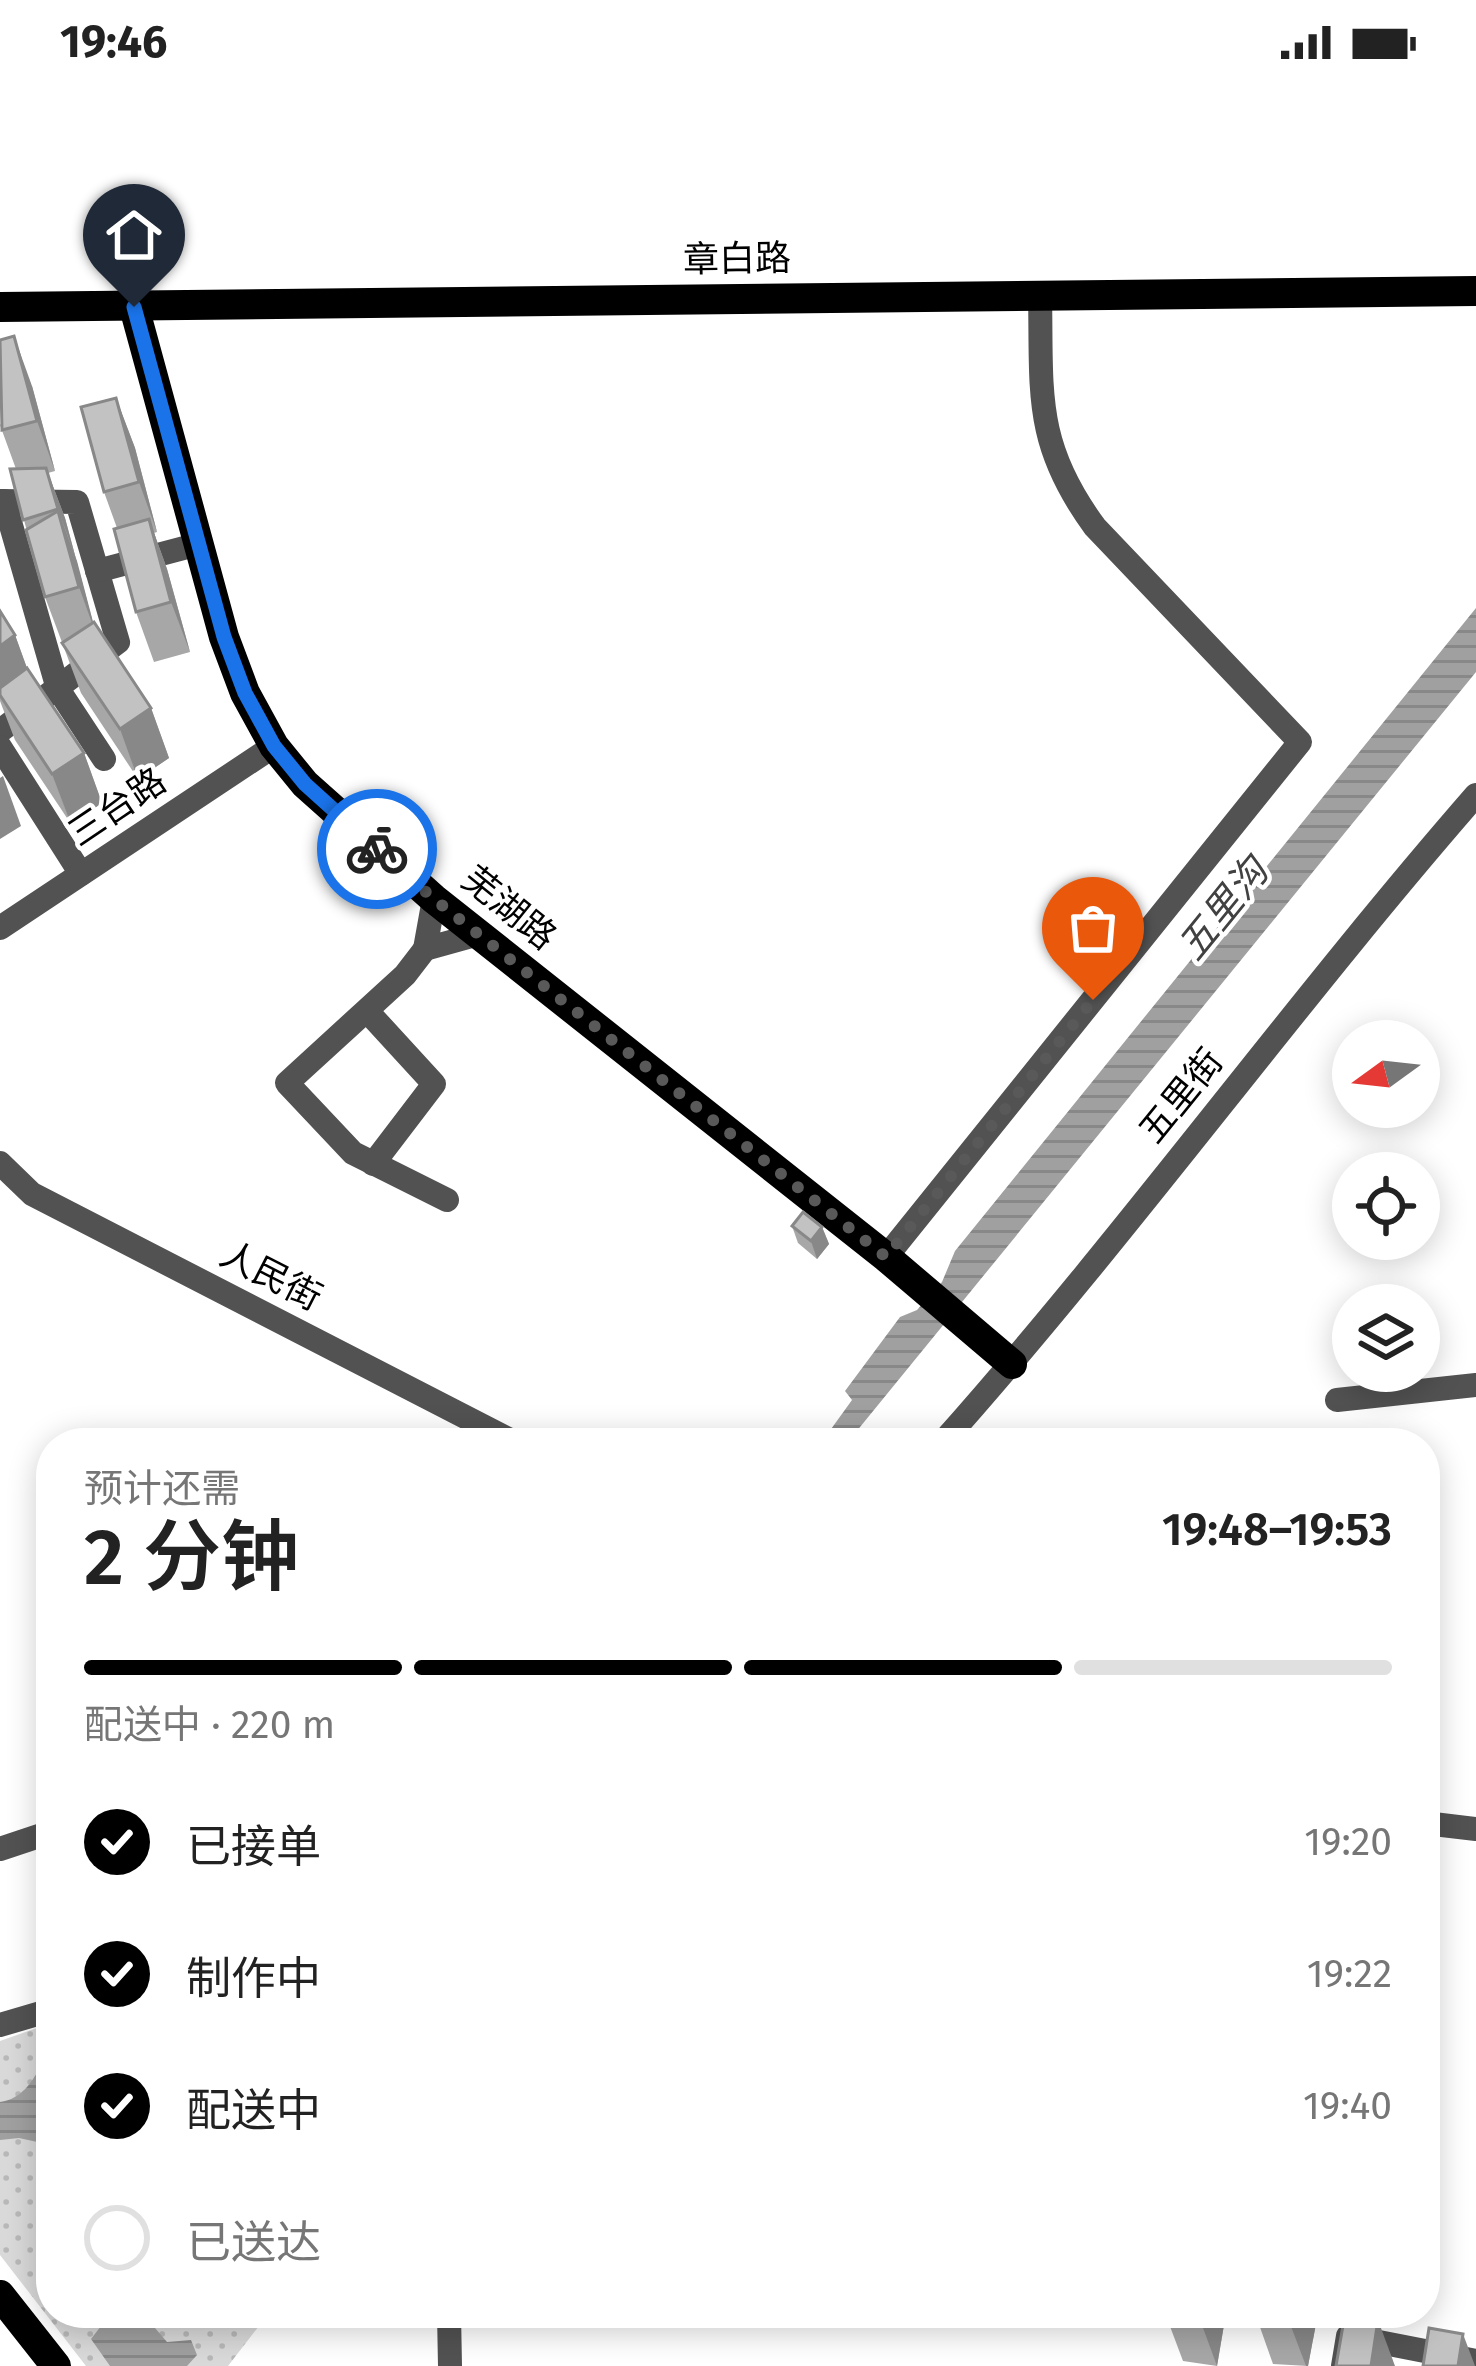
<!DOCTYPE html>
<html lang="zh">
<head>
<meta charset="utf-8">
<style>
	:root { --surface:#fff; --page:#f2f2f2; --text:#222; --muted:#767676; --line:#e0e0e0; --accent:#000 }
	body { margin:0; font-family:"Fira Sans","Noto Sans SC",sans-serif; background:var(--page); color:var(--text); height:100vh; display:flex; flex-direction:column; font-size:45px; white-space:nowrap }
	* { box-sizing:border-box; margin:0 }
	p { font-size:39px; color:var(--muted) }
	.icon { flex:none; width:66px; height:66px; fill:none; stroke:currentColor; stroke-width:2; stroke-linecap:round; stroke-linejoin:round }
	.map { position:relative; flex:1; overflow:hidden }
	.side { position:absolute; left:36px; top:1344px; width:1404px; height:900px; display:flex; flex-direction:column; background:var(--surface); border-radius:48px; box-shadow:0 6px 30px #0003 }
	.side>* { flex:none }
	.needle { width:78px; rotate:255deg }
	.fabs { position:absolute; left:1332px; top:936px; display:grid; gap:24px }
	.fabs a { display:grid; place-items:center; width:108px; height:108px; border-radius:50%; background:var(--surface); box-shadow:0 6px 30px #0003; font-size:60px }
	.pin { position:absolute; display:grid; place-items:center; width:102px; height:102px; color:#fff; margin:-123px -51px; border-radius:50% 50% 50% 0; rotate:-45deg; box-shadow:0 0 12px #0007 }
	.pin .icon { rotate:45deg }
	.courier { position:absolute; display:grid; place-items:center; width:120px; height:120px; margin:-60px; border:9px solid #1a73e8; border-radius:50%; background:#fff; color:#222; box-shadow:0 3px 15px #0007 }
	.head em { font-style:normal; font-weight:600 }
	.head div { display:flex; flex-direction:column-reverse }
	.head { display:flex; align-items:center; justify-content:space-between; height:204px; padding:0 48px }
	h1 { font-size:78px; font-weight:600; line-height:90px }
	.bar { display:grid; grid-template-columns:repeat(4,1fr); gap:18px 12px; align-content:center; height:144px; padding:0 48px }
	.bar i { height:15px; border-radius:9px; background:var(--line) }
	.bar .current { background:var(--accent) }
	.bar p { grid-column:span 4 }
	ol { padding:0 48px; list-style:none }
	li { display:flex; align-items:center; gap:36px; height:132px }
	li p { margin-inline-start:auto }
	li .icon { padding:12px; border-radius:50%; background:var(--accent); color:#fff; stroke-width:4 }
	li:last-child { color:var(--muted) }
	li i { width:66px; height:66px; border:6px solid var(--line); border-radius:50% }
	.status { display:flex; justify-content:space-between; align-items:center; height:84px; padding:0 60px; background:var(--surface); direction:ltr }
	.status svg { height:33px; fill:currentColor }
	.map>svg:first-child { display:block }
	.park { fill:url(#park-dots) }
	.water { fill:url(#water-rules) }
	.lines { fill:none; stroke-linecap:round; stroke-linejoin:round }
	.minor { stroke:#525252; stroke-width:24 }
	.major { stroke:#000; stroke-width:30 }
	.wall { fill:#a7a7a7 }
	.shaded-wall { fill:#888 }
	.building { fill:#c2c2c2; stroke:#888; stroke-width:3 }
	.done { stroke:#595959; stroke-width:12; stroke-dasharray:0 21.6 }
	.route { stroke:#1a73e8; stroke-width:15 }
	.labels { text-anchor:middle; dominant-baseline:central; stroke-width:9; stroke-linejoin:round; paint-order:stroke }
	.street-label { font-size:36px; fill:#000; stroke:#fff }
	.water-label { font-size:39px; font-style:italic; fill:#414141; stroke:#fff }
</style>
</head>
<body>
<div class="status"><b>19:46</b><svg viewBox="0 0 49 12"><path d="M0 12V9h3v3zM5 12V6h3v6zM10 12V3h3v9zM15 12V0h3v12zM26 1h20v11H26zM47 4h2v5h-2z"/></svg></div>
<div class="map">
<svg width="1476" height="2282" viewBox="0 0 1476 2282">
	<defs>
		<pattern id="park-dots" width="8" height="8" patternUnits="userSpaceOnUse" patternTransform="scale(3)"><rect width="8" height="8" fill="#d9d9d9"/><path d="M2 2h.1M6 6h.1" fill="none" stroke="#b8b8b8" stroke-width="1.8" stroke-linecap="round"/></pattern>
		<pattern id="water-rules" width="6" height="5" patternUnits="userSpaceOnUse" patternTransform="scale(3)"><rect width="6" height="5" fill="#a0a0a0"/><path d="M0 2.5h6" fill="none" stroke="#888"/></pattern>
	</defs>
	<rect width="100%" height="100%" fill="#fff"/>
	<path class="park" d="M51,1939V2229H269L228,2282H86L0,2171V1957Z"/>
	<g class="water">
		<path d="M1476,524V588L847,1359H821L852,1316L845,1307L900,1233L917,1226L942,1198L955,1167Z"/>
		<path d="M51,1977V1986L40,2004L44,2017L51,2023V2061L19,2054L0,2056V2018C22,2015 32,1998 42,1980Z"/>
		<path d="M111,2229H150L155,2244L167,2258L191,2256L197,2271L187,2282H110L91,2255Z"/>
	</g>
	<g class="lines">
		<g class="minor">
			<path d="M0,417L77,418L118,558L0,647"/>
			<path d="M4,417L58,605L104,675"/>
			<path d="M97,487L199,460"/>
			<path d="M0,663L81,790"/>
			<path d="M434,815L425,865L479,850"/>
			<path d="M0,844L274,662"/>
			<path d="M425,865L405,891L287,999L353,1069L447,1116"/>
			<path d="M367,927L434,1000L373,1080"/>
			<path d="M0,1079L32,1110L516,1359"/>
			<path d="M886,1173L1300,658L1095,443C1033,359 1042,308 1040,210"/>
			<path d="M1337,1316L1476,1301"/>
			<path d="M942,1359C1128,1150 1292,922 1476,711"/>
			<path d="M1425,1739L1476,1745"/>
			<path d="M0,1765L51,1748"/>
			<path d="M0,1941L51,1926"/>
			<path d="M449,2229L450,2282"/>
			<path d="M1343,2282L1348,2252L1476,2277"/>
		</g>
		<g class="major">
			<path d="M0,223L1476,207"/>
			<path d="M134,223L224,553L245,609L274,662L305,700L434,815L886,1173L1012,1280"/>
			<path d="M0,2211L56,2282"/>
		</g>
	</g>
	<g class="wall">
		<path d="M32,302L55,387L48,389L65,434L93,539L151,624L169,674L138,695L81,609L45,513L10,385H16L0,341Z"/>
		<path d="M116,314L135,364L157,448L154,449L167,485L190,568L154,578L136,528L117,444L104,408Z"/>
		<path d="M0,527L15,551L27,584L84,669L102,719L71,740L15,656L0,617Z"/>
		<path d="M792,1142L822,1143L829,1160L817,1175L798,1159Z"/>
		<path d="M1165,2229H1226L1217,2282L1183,2277Z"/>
		<path d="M1255,2229H1318L1308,2282L1273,2280Z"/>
	</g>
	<g class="shaded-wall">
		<path d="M14,252L32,302L55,387L37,337Z"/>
		<path d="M116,314L135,364L157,448L139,398Z"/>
		<path d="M46,384L65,434L76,475L58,425Z"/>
		<path d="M58,427L77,477L97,553L79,503Z"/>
		<path d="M149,435L167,485L190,568L171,518Z"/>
		<path d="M15,551L33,601L0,611V562Z"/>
		<path d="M151,624L169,674L138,695L120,645Z"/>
		<path d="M84,669L102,719L71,740L52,690Z"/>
		<path d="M3,692L21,742L0,755V694Z"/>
		<path d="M822,1143L829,1160L817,1175L811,1157Z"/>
		<path d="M1199,2229H1226L1217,2282L1199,2233Z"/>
		<path d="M1291,2229H1318L1308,2282H1306L1289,2237Z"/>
		<path d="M1378,2236L1395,2282H1371Z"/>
		<path d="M1463,2250L1475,2282H1458Z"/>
	</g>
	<g class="building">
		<path d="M14,252L37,337L2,346L0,256Z"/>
		<path d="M116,314L139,398L104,408L81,323Z"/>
		<path d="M46,384L58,425L23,436L10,385Z"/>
		<path d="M58,427L79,503L45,513L26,446Z"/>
		<path d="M149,435L171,518L136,528L114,445Z"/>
		<path d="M0,527L15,551L0,562Z"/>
		<path d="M94,538L151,624L120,645L62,559Z"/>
		<path d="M27,584L84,669L52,690L0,611V604Z"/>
		<path d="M803,1128L822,1143L811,1157L792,1142Z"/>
		<path d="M1255,2229H1291L1289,2237Z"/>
		<path d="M1345,2230L1378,2236L1371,2282H1336Z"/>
		<path d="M1429,2244L1463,2250L1458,2282H1423Z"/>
	</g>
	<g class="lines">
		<path class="done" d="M377,765L434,815L886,1173L1093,916"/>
		<path class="route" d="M134,223L224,553L245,609L274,662L305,700L377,765"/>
	</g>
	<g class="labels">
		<g class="street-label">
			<text transform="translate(737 175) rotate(-1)">章白路</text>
			<text transform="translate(117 723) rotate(-34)">三台路</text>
			<text transform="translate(509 824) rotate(39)">芜湖路</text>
			<text transform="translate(1181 1012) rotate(-51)">五里街</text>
			<text transform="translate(271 1192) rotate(27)">人民街</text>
		</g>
		<g class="water-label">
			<text transform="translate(1223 825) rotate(-51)">五里沟</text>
		</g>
	</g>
</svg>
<div class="fabs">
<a><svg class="needle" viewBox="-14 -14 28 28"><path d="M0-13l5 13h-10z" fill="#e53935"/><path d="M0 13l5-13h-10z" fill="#767676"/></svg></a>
<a><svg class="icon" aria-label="locate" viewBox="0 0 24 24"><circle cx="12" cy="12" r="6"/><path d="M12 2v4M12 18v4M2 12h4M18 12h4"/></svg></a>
<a><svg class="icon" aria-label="layers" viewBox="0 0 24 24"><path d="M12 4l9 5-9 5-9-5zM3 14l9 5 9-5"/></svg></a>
</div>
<div class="pin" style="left:1093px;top:916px;background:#ea580c"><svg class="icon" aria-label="bag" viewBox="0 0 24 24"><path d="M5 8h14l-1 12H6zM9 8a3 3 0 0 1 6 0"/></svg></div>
<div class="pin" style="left:134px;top:223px;background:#1f2937"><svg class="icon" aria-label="home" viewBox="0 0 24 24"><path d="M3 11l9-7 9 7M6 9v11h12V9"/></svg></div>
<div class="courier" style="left:377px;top:765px"><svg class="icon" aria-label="bike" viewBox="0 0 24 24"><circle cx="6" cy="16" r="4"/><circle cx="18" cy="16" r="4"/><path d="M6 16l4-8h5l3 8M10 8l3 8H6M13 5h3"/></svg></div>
<section class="side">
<div class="head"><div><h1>2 分钟</h1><p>预计还需</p></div><em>19:48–19:53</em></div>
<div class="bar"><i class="current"></i><i class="current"></i><i class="current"></i><i></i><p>配送中 · 220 m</p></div>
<ol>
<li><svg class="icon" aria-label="check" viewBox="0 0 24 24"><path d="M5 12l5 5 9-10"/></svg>已接单<p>19:20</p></li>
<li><svg class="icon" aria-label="check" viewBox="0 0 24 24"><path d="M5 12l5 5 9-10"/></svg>制作中<p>19:22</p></li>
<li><svg class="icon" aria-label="check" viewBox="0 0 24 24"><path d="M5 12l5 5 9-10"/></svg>配送中<p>19:40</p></li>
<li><i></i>已送达</li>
</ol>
</section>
</div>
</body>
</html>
